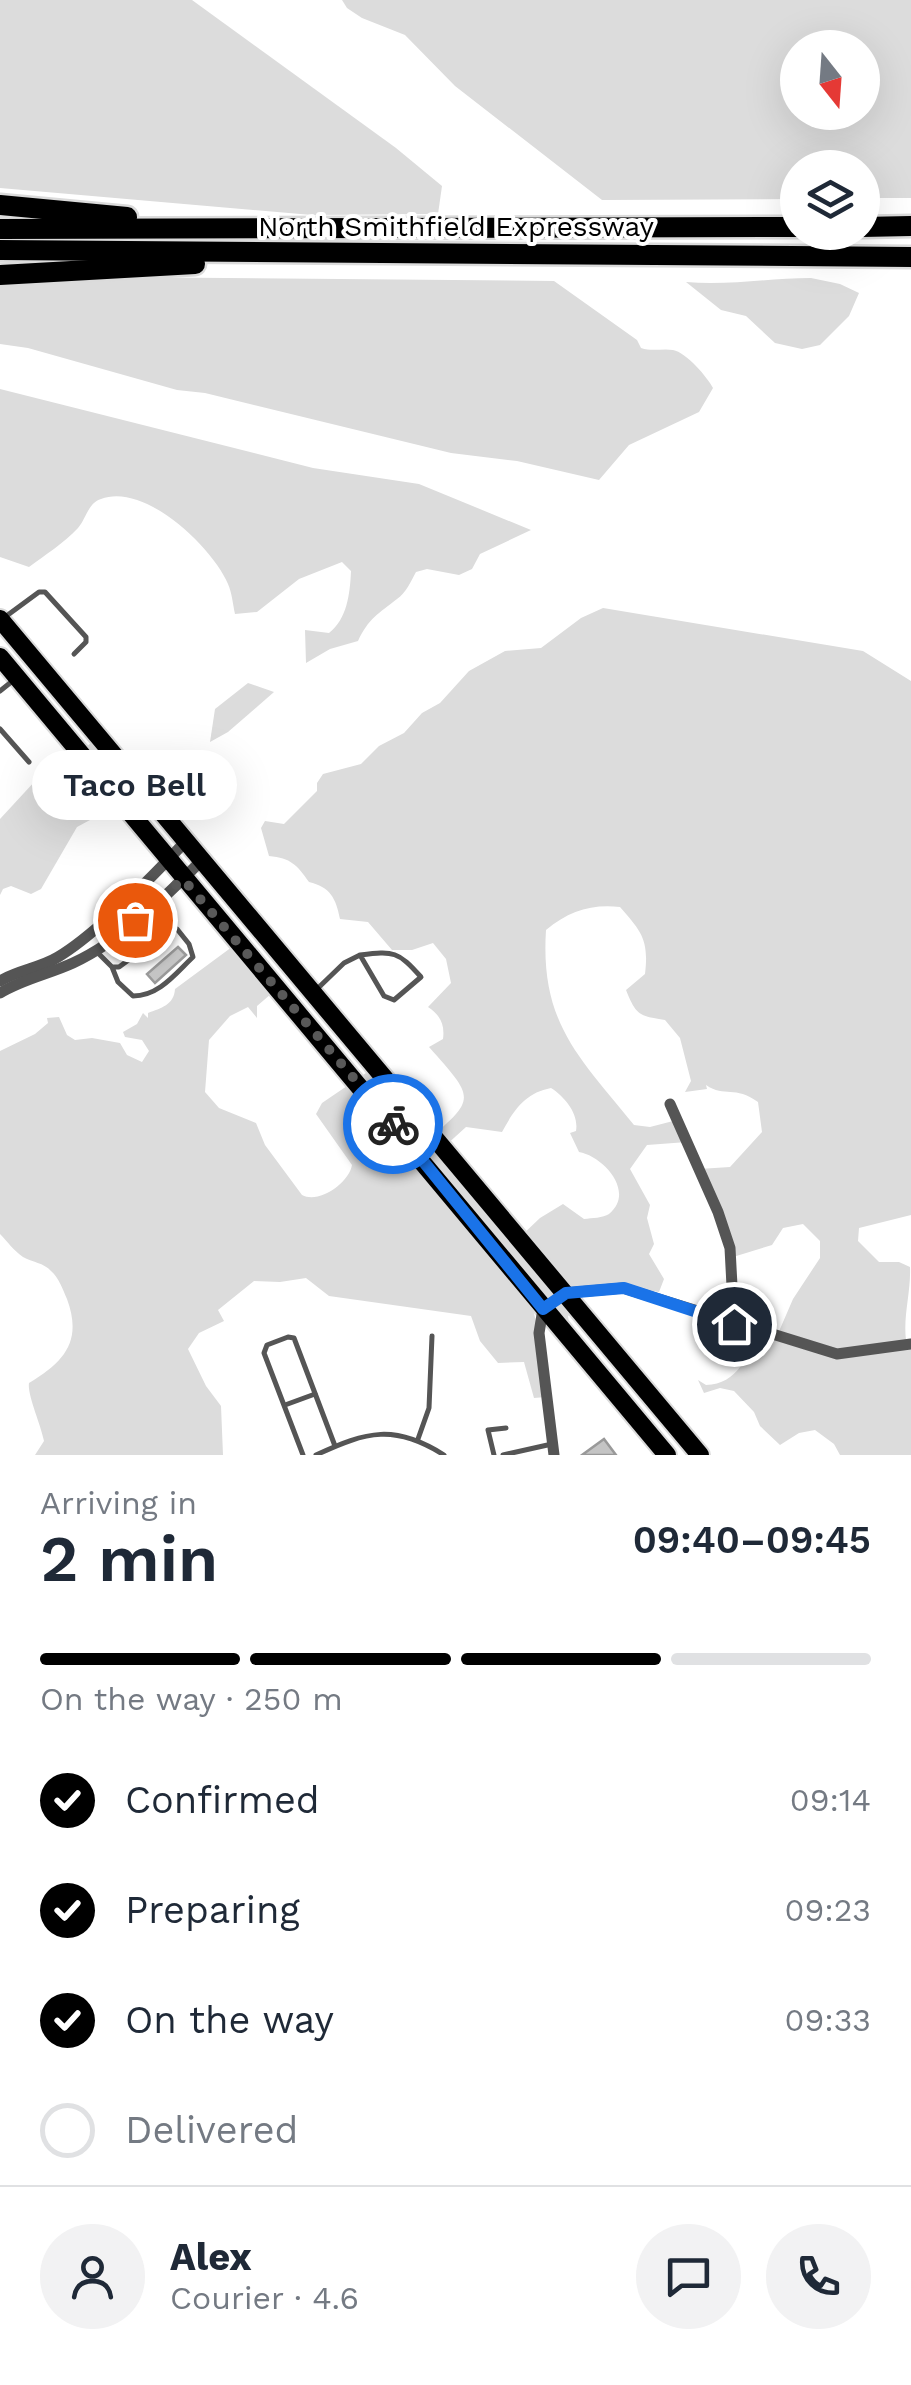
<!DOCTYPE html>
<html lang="en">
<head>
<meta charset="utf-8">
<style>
	:root { --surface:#fff; --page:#f2f2f3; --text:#1f2937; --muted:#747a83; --line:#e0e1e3; --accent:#000 }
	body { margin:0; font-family:"Work Sans",sans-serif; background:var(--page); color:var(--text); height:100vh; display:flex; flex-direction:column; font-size:38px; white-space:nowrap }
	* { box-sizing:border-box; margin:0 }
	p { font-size:32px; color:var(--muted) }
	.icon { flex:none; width:55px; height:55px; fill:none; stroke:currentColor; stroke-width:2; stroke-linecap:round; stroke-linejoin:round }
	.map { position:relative; height:1455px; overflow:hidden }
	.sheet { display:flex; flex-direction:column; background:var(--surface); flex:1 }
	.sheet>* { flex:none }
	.needle { width:65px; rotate:163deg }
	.fabs { position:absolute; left:780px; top:30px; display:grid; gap:20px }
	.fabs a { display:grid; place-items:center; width:100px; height:100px; border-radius:50%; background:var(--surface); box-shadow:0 10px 40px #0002; font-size:50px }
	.pin { position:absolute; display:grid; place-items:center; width:85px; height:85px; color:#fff; margin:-42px; border:5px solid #fff; border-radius:50%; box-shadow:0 2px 10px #0007 }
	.courier { position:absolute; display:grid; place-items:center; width:100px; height:100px; margin:-50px; border:8px solid #1a73e8; border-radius:50%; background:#fff; color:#222; box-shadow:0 2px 12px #0007 }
	.bubble { position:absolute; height:70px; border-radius:35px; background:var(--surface); box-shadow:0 10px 40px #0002; font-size:32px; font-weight:600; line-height:70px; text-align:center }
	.head em { font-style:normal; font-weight:600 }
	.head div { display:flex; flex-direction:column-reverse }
	.head { display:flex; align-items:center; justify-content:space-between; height:170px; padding:0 40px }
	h1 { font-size:65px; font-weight:600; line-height:75px }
	.bar { display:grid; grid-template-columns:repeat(4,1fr); gap:15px 10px; align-content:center; height:120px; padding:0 40px }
	.bar i { height:12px; border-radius:8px; background:var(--line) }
	.bar .on { background:var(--accent) }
	.bar p { grid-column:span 4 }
	.line { display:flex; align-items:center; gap:25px; padding:0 40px; border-top:2px solid var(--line) }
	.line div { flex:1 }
	.round { display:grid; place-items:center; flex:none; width:105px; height:105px; border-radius:52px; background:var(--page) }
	ol { padding:0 40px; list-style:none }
	li { display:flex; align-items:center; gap:30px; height:110px }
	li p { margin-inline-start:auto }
	li .icon { padding:10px; border-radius:50%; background:var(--accent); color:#fff; stroke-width:4 }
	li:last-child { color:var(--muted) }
	li i { width:55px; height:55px; border:5px solid var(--line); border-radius:50% }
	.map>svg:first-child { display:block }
	.green { fill:#dcdcdc; fill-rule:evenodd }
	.building { fill:#c4c4c4; stroke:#999; stroke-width:2.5 }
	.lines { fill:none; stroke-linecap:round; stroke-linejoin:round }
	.primary-casing { stroke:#dbdbdb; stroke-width:22 }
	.motorway-casing { stroke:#dbdbdb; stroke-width:25 }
	.service { stroke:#555; stroke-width:5 }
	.minor { stroke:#555; stroke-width:11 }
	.primary { stroke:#000; stroke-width:18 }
	.motorway { stroke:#000; stroke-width:20 }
	.done { stroke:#595959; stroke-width:10; stroke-dasharray:0 18 }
	.route { stroke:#1a73e8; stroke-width:12 }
	.labels { text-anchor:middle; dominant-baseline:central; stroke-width:8; stroke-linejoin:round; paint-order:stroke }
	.street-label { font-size:28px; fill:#000; stroke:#fff }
</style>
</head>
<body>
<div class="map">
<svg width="911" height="1455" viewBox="0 0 911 1455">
	<rect width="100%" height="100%" fill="#fff"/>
	<g class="green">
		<path d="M0,0H192L396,148L442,186L438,214L312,215L0,188Z"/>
		<path d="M342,0H911V198H863L862,168H798L797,199L602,200L455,86L405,35L362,18L347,8ZM798,48H862V112H798Z"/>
		<path d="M104,277L554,281L637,340L641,348C653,352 662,348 673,350C686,352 708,378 713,388L699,412L629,445L599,480L517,461L451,453L205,393L177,390L28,348L0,344V284Z"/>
		<path d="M811,278L840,284L859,293L849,316L820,345L802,349L775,343L746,316L721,310L686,282C727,286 769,278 811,278Z"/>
		<path d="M0,389L313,468L419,484L531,530L480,554L472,569L459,575L427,569L416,572C411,581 406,593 397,599C379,613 368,619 358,641L330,649L306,663L305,630L329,633C347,619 350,594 351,571L342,562L299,579L257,612L235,614C233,605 232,593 228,584C213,548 145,482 101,499C88,503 86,519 78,528C64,543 45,555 29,567L0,557Z"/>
		<path d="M603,608L863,651L911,681V1215L859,1228L858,1241L879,1262H899L910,1267C911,1293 903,1315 906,1340H911V1455H840L834,1444L815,1430L799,1433L780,1445L760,1426L754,1412L734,1391L720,1388L704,1393L698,1380L706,1385C738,1384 747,1356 760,1331L777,1336L793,1299L820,1258V1241L803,1224L783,1228L772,1245L733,1257L699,1169L730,1167L762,1132L758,1102C735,1085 725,1098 706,1085L707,1089L685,1092L691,1081L680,1038L665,1020C639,1016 636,1015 626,990L645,974C649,940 642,932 620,907C591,904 569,911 546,930C540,1023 579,1057 634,1125L650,1127L677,1120L687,1142L647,1145L630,1169L650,1205L647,1218L654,1244L649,1254L664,1279L659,1292L608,1284L569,1290L576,1309L568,1316L571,1338L532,1306L546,1359V1397L534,1398L524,1362L498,1363L480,1341L471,1316L329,1296L306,1278L280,1282L254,1281L218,1310L224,1321L199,1333L188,1349L206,1386L221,1406L223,1455H35L44,1441C41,1425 27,1394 29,1383C66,1361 82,1340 67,1299C63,1290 59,1278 51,1271C44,1263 32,1262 23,1257C14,1251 7,1241 0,1234V1051L35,1034L48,1023L47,1018L59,1017L67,1035L75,1040L92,1038L120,1043L127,1055L142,1062L149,1051L142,1040L125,1037L123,1032L137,1024L143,1013L148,1018V1013C161,1008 174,1005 175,989L240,941L278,988L257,1006V1018L248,1007L230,1016L209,1040L205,1092L219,1108L256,1123L265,1145L302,1195C319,1204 349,1183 352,1165L316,1114L322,1103L366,1073L423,1144C477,1098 476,1100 429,1047L443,1039C445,1024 440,1015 428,1007L451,983L446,959L433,943L412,950H392L368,922L340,919C336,898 330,887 309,882C297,865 291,858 269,856L261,828L265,821L284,824L317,791V783L323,774L361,764L379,746L404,733L422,713L440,703L469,671L505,651L541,648L581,618ZM551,1088C565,1097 579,1114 576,1131L570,1133L579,1152C603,1156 636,1192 609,1214C603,1218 592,1218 584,1219L563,1204L540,1218L520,1237L444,1147L466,1127L502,1132C514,1110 525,1093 551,1088Z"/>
		<path d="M248,683L274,692L228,732L210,742L215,709Z"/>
		<path d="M99,736L144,791L77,827L41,889L31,894L11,886L3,889L0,895V819L36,780L61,769Z"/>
	</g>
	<g class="building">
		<path d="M178,947L186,955L155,983L147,974Z"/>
		<path d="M604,1439L616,1455H582Z"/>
	</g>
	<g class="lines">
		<defs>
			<g id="primary">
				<path d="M0,619L700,1455"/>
				<path d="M0,657L667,1455"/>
			</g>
			<g id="motorway">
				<path d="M0,205L127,217"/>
				<path d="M862,227L911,226"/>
				<path d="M0,229L798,227"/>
				<path d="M0,250L911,257"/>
				<path d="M0,275L195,264"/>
			</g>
		</defs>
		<use href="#primary" class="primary-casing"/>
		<use href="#motorway" class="motorway-casing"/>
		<g class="service">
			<path d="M5,617L39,592H45L86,637V642L74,654"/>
			<path d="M0,691L15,679"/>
			<path d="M0,729L29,762"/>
			<path d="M97,952L112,967H119L171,929H177L189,944L193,957C175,974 159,996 133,996L118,982L112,967"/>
			<path d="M316,990L344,963L360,955L384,996L394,1000L421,977C398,951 394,951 360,955"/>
			<path d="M285,1405L315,1394"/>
			<path d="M418,1439L429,1408L432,1336"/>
			<path d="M303,1455L264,1353L267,1345L288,1337L294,1338L335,1446"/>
			<path d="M316,1455C367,1431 395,1424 444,1455"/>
			<path d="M494,1455L488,1430L506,1428"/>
			<path d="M503,1455L552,1444"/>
		</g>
		<g class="minor">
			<path d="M0,981C18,970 40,968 58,957C98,933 152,877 185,842"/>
			<path d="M0,993C23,979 49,974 73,963C121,941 165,897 202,860"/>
			<path d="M670,1104L718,1212L730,1248L734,1324"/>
			<path d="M554,1455L539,1333L543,1309L566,1293L623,1288L837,1354L911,1344"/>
		</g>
		<use href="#primary" class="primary"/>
		<use href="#motorway" class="motorway"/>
	</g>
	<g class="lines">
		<path class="done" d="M135,920L183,879L393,1124"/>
		<path class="route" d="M393,1124L543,1309L566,1293L624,1288L734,1324"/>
	</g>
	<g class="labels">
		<g class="street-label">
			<text x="456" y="226">North Smithfield Expressway</text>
		</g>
	</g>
</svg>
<div class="fabs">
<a><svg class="needle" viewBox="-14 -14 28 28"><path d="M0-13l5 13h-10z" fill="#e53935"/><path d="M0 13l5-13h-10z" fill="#747a83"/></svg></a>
<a><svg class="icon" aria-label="layers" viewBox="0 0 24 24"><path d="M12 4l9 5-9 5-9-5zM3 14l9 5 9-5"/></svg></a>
</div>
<div class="pin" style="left:135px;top:920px;background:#ea580c"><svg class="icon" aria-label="bag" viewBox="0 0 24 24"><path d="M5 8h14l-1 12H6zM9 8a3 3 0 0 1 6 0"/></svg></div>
<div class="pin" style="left:734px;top:1324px;background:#1f2937"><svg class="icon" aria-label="home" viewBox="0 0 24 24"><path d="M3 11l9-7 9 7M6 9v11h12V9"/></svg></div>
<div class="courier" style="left:393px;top:1124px"><svg class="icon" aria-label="bike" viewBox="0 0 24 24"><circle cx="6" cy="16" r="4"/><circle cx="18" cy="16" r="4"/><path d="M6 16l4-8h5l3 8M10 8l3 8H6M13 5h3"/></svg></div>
<div class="bubble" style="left:32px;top:750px;width:205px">Taco Bell</div>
</div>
<section class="sheet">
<div class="head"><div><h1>2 min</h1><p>Arriving in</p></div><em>09:40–09:45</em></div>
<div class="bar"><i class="on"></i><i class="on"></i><i class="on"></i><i></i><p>On the way · 250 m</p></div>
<ol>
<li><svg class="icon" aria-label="check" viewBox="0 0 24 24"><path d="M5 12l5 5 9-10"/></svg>Confirmed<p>09:14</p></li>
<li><svg class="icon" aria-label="check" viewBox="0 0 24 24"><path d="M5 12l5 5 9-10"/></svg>Preparing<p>09:23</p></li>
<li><svg class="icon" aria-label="check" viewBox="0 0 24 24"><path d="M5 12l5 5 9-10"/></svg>On the way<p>09:33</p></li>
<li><i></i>Delivered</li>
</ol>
<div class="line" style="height:180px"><a class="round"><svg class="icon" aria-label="person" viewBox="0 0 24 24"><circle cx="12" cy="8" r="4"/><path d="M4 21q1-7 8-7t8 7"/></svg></a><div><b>Alex</b><p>Courier · 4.6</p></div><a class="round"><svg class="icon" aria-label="chat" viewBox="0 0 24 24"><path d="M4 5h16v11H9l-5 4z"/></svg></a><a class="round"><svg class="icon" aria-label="phone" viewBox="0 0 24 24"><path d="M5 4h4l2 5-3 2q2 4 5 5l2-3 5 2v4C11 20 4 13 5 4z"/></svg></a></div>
</section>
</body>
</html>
